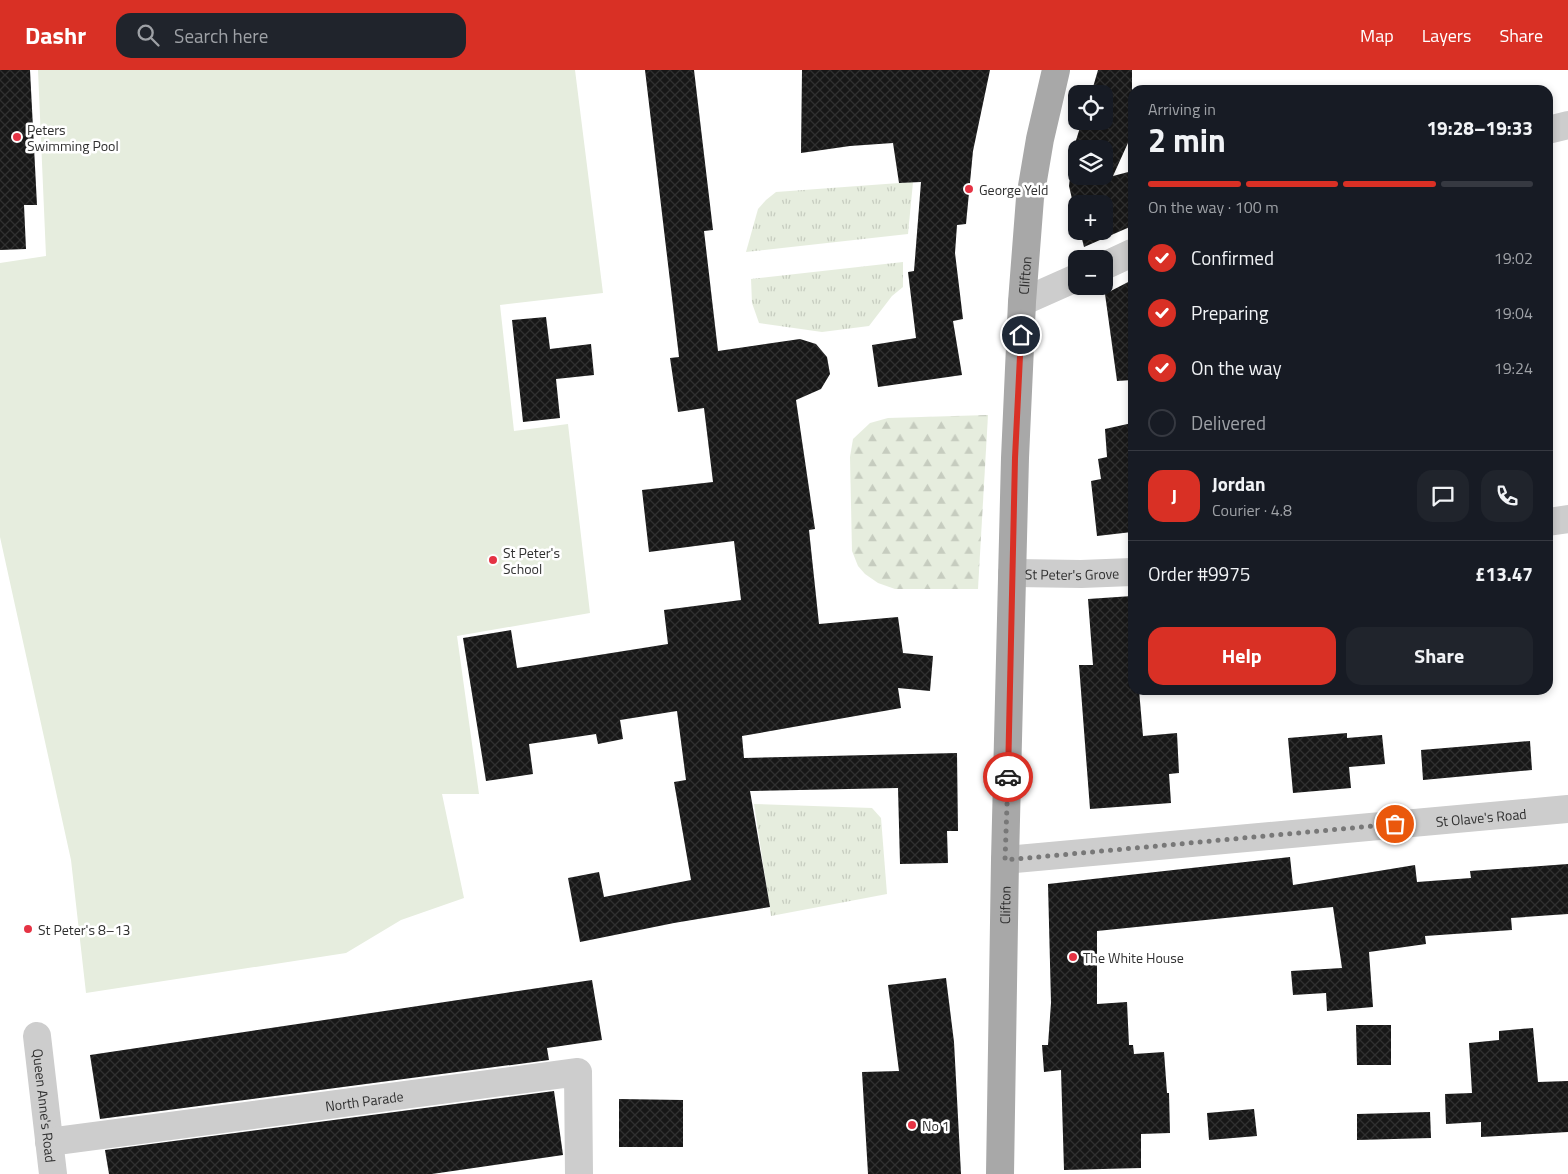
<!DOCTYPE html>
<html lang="en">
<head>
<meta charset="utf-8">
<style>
	:root { --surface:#171b24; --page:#20242c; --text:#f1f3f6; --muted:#9ea1a6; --line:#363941; --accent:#d93025 }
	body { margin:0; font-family:"Titillium Web",sans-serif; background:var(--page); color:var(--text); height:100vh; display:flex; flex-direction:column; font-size:19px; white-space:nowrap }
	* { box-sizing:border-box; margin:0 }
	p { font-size:16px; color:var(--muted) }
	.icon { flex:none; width:28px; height:28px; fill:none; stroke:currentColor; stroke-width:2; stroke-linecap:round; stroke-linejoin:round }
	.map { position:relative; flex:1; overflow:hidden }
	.details { position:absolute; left:1128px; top:15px; width:425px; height:610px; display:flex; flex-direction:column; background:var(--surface); border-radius:15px; box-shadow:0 2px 8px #0003 }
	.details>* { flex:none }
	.controls { position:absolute; left:1068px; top:15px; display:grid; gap:10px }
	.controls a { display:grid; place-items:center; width:45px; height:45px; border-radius:10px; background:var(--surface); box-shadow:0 2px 8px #0003; font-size:25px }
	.pin { position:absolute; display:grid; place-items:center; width:42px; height:42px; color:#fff; margin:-21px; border:2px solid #fff; border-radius:50%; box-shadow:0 1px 5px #0007 }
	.courier { position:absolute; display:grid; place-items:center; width:50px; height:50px; margin:-25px; border:4px solid #d93025; border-radius:50%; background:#fff; color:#222; box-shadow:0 1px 6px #0007 }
	.summary em { font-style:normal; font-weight:700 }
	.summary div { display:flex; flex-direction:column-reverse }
	.summary { display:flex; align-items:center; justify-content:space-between; height:85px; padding:0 20px }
	h1 { font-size:32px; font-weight:700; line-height:38px }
	.bar { display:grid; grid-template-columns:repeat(4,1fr); gap:8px 5px; align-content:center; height:60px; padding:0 20px }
	.bar i { height:6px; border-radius:4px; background:var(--line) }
	.bar .selected { background:var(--accent) }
	.bar p { grid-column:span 4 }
	.line { display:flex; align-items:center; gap:12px; padding:0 20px; border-top:1px solid var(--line) }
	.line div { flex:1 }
	.round { display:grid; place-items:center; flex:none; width:52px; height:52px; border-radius:15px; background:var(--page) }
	ol { padding:0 20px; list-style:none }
	li { display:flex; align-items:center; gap:15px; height:55px }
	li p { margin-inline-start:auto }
	li .icon { padding:5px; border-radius:50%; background:var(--accent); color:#fff; stroke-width:4 }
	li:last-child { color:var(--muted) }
	li i { width:28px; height:28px; border:2px solid var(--line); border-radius:50% }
	.action { display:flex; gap:10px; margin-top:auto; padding:10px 20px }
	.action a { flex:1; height:58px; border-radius:15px; background:var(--accent); color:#fff; font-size:20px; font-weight:700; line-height:58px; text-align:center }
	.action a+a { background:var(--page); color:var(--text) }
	header { display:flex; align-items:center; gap:30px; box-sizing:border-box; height:70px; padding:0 25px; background:var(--accent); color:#fff }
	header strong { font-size:24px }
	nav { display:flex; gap:28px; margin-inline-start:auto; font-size:18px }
	.search { width:350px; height:45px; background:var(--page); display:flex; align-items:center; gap:12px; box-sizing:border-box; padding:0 18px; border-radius:15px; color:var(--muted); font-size:19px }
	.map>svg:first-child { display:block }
	.grass { fill:url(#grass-tufts) }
	.forest { fill:url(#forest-firs) }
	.green { fill:#e6edde }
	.building { fill:url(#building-cross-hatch); fill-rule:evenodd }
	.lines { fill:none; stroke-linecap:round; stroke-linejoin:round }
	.minor { stroke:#cdcdcd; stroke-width:28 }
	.primary { stroke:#a8a8a8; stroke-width:28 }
	.done { stroke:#787878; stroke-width:5; stroke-dasharray:0 9 }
	.route { stroke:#d93025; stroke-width:6 }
	.poi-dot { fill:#e53344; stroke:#fff; stroke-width:2 }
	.labels { text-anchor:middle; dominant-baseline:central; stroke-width:5; stroke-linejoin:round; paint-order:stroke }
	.poi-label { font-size:14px; fill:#303030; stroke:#fff; text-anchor:start }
	.street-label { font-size:14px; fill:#303030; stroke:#fff }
</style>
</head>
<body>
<header>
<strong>Dashr</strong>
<div class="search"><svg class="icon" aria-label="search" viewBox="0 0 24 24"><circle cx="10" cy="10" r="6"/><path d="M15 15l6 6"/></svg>Search here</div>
<nav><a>Map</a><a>Layers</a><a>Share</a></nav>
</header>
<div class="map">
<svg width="1568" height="1104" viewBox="0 0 1568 1104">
	<defs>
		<pattern id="grass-tufts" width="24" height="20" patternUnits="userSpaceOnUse" patternTransform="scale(1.25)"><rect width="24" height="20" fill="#e6edde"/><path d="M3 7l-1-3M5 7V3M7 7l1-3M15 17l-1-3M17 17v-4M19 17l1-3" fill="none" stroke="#c6ccbf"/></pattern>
		<pattern id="forest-firs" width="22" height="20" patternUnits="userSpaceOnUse" patternTransform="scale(1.25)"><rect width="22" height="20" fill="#e6edde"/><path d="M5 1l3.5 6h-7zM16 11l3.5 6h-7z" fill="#c6ccbf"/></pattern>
		<pattern id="building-cross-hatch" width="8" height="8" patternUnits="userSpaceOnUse" patternTransform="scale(1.25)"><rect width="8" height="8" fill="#171717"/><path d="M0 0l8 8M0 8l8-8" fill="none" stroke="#303030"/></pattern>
	</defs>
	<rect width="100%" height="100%" fill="#fff"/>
	<g class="grass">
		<path d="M913,112L908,164L746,182L758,139L766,130L776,122Z"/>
		<path d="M903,192V217L892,226L869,256L822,262L759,253L752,233L751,209Z"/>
		<path d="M754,734L872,738L881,748L887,824L771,846Z"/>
	</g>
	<path class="forest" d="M988,345L978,519H895L878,513L865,504L858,496L852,481L850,387L853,369L870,353L888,348Z"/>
	<path class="green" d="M38,0H575L603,223L500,235L514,361L568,354L590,543L457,566L479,724H442L464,828L401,850L346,883L86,923L71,790L0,467V193L46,186Z"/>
	<g class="building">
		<path d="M0,0H30L37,135H24L26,179L0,180Z"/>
		<path d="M645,0H694L713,160L704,161L718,281L800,269L816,274L827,287L830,304L821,319L796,330L815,459L809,460L819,554L898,547L903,583L933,586L930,621L898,618L901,638L742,666L744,688L957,683L958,761H947L948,793L900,794L898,718L750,721L770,837L674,853L580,872L568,808L599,802L604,827L691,810L674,712L686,710L677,641L620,650L623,669L598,674L596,664L529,674L533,704L486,711L463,568L511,560L517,598L668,574L664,540L741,530L734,471L649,482L642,420L713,412L704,338L678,342L670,288L679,287Z"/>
		<path d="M802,0H990L973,81L966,154L957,155L955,183L963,249L953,251L962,305L878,317L872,275L916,268L908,202L914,201L921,112L899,113L893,73L850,76L801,83Z"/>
		<path d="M1098,0H1132V64L1113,106L1132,101V156L1084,177L1080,161H1104V134H1076V146L1069,116L1073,80L1082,51H1104V24H1091ZM1076,79H1104V106H1076Z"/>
		<path d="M1132,210V310L1117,311L1105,224Z"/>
		<path d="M546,247L550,279L591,274L594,305L556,309L560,348L523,352L512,250Z"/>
		<path d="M1132,353V462L1097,466L1091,411L1101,409L1098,389L1107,387L1105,359Z"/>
		<path d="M1132,526V620H1139L1143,666L1177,663L1179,703L1169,704L1171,733L1090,739L1079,595H1093L1088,529Z"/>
		<path d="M1347,663V668L1382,665L1385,694L1349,697L1351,718L1293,723L1288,668Z"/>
		<path d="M1530,671L1532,700L1423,710L1421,680Z"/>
		<path d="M1290,787L1293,815L1415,795L1417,812L1471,808L1470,801L1568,794V844L1511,848L1512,860L1425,866L1426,874L1369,882L1373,937L1327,941L1326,923L1293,925L1291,901L1342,898L1333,837L1097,861V934L1127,932L1129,975H1133L1134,984L1164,982L1167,1023H1169L1170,1063L1141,1064V1098L1064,1100L1061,1000L1044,1002L1042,975H1048L1051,933L1048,814Z"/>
		<path d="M946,908L954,972L961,1104H868L862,1002L899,1001L888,915Z"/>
		<path d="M592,910L602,970L547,978L549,990L100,1049L90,985Z"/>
		<path d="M1356,955H1391V995H1357Z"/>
		<path d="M1533,958L1538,1012L1568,1011V1062L1481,1067V1052L1446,1054L1445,1024L1472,1023L1469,973L1499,970V961Z"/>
		<path d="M554,1021L563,1085L432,1104H109L105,1080Z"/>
		<path d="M619,1029L683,1030V1077H619Z"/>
		<path d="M1254,1039L1257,1066L1209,1070L1207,1043Z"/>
		<path d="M1430,1042L1431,1068L1357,1070V1044Z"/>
	</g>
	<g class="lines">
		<g class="minor">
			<path d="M1548,60L1568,55"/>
			<path d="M1104,196L1132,183"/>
			<path d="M1022,232L1076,208"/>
			<path d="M1548,452L1568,449"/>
			<path id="s1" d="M1012,503L1081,504L1132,502"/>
			<path id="s2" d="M1005,790L1568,739"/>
			<path id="s3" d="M37,966L53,1104"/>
			<path id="s4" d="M49,1072L578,1002L579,1104"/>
		</g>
		<path class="primary" id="s5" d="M1000,1104L1005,790L1015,388L1022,232L1030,128L1040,69L1056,0"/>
	</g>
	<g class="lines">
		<path class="done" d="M1008,707L1005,790L1395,754"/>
		<path class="route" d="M1008,707L1015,388L1021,265"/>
	</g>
	<g class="poi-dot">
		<circle cx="17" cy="67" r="5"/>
		<circle cx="969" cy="119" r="5"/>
		<circle cx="493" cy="490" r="5"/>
		<circle cx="28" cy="859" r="5"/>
		<circle cx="1073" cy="887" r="5"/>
		<circle cx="912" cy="1055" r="5"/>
	</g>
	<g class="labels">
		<g class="poi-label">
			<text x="27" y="59">Peters<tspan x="27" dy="16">Swimming Pool</tspan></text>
			<text x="979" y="119">George Yeld</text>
			<text x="503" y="482">St Peter's<tspan x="503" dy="16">School</tspan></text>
			<text x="38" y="859">St Peter's 8–13</text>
			<text x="1083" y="887">The White House</text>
			<text x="922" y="1055">No 1</text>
		</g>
		<g class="street-label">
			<text stroke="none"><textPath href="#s5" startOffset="899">Clifton</textPath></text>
			<text stroke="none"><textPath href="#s1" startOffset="60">St Peter's Grove</textPath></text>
			<text stroke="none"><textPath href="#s2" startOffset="478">St Olave's Road</textPath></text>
			<text stroke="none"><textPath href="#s5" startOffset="269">Clifton</textPath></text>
			<text stroke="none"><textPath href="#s4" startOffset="318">North Parade</textPath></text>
			<text stroke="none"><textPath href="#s3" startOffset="70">Queen Anne's Road</textPath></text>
		</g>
	</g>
</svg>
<div class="controls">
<a><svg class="icon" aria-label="locate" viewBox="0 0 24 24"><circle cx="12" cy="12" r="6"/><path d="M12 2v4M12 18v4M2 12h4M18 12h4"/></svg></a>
<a><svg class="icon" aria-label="layers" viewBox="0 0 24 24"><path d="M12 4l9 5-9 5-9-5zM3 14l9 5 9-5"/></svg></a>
<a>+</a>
<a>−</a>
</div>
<div class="pin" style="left:1395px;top:754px;background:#ea580c"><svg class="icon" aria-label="bag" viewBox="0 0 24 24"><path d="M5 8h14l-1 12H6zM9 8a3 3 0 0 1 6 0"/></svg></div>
<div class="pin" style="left:1021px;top:265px;background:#1f2937"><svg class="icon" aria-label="home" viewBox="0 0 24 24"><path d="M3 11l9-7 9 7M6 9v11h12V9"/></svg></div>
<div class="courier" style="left:1008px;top:707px"><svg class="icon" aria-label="car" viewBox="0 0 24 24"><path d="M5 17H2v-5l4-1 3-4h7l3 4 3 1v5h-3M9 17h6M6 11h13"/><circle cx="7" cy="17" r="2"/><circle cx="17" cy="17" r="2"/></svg></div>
<section class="details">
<div class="summary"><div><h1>2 min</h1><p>Arriving in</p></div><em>19:28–19:33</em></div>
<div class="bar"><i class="selected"></i><i class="selected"></i><i class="selected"></i><i></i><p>On the way · 100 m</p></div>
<ol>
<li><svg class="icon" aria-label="check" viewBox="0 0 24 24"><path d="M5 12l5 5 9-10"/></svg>Confirmed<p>19:02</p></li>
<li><svg class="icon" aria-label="check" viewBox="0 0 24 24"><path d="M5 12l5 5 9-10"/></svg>Preparing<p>19:04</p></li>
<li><svg class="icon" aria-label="check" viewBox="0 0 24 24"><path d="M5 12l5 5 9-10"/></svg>On the way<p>19:24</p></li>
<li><i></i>Delivered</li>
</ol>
<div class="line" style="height:90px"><b class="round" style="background:var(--accent);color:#fff">J</b><div><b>Jordan</b><p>Courier · 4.8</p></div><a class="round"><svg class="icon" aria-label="chat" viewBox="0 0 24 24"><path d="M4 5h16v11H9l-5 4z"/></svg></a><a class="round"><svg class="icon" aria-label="phone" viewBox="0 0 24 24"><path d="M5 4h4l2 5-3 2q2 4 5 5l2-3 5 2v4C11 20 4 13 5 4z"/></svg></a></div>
<div class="line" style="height:65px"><div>Order #9975</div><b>£13.47</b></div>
<div class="action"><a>Help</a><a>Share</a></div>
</section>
</div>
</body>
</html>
